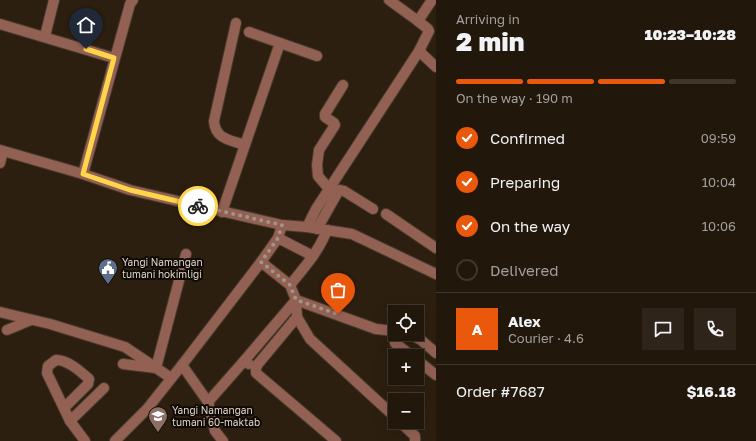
<!DOCTYPE html>
<html lang="en">
<head>
<meta charset="utf-8">
<style>
	:root { --surface:#22170b; --page:#2e2419; --text:#f1f3f6; --muted:#a29f9d; --line:#3f362c; --accent:#ea580c }
	body { margin:0; font-family:"Golos Text",sans-serif; background:var(--page); color:var(--text); height:100vh; display:flex; flex-direction:column; font-size:15px; white-space:nowrap }
	* { box-sizing:border-box; margin:0 }
	p { font-size:13px; color:var(--muted) }
	.icon { flex:none; width:22px; height:22px; fill:none; stroke:currentColor; stroke-width:2; stroke-linecap:round; stroke-linejoin:round }
	.map { position:relative; flex:1; overflow:hidden }
	.sheet { display:flex; flex-direction:column; background:var(--surface); width:320px }
	.sheet>* { flex:none }
	.tools { position:absolute; left:388px; top:305px; display:grid; gap:8px }
	.tools a { display:grid; place-items:center; width:36px; height:36px; border-radius:0px; background:var(--surface); box-shadow:0 4px 16px #0002,0 0 0 1px var(--line); font-size:20px }
	.pin { position:absolute; display:grid; place-items:center; width:34px; height:34px; color:#fff; margin:-41px -17px; border-radius:50% 50% 50% 0; rotate:-45deg; box-shadow:0 0 4px #0007 }
	.pin .icon { rotate:45deg }
	.courier { position:absolute; display:grid; place-items:center; width:40px; height:40px; margin:-20px; border:3px solid #ffd54a; border-radius:50%; background:#fff; color:#222; box-shadow:0 1px 5px #0007 }
	.overview em { font-style:normal; font-weight:800 }
	.overview div { display:flex; flex-direction:column-reverse }
	.overview { display:flex; align-items:center; justify-content:space-between; height:68px; padding:0 20px }
	h1 { font-size:26px; font-weight:800; line-height:30px }
	.bar { display:grid; grid-template-columns:repeat(4,1fr); gap:6px 4px; align-content:center; height:48px; padding:0 20px }
	.bar i { height:5px; border-radius:3px; background:var(--line) }
	.bar .selected { background:var(--accent) }
	.bar p { grid-column:span 4 }
	.line { display:flex; align-items:center; gap:10px; padding:0 20px; border-top:1px solid var(--line) }
	.line div { flex:1 }
	.round { display:grid; place-items:center; flex:none; width:42px; height:42px; border-radius:0px; background:var(--page) }
	ol { padding:0 20px; list-style:none }
	li { display:flex; align-items:center; gap:12px; height:44px }
	li p { margin-inline-start:auto }
	li .icon { padding:4px; border-radius:50%; background:var(--accent); color:#fff; stroke-width:4 }
	li:last-child { color:var(--muted) }
	li i { width:22px; height:22px; border:2px solid var(--line); border-radius:50% }
	main { display:flex; flex:1; min-height:0 }
	.map>svg:first-child { display:block }
	.lines { fill:none; stroke-linecap:round; stroke-linejoin:round }
	.minor-casing { stroke:#493c2d; stroke-width:12 }
	.minor { stroke:#936154; stroke-width:10 }
	.done { stroke:#a19589; stroke-width:4; stroke-dasharray:0 7.2 }
	.route { stroke:#ffd54a; stroke-width:5 }
	.labels { text-anchor:middle; dominant-baseline:central; stroke-width:4; stroke-linejoin:round; paint-order:stroke }
	.poi-label { font-size:10px; fill:#dfd5cb; stroke:#100a05; text-anchor:start }
</style>
</head>
<body>
<main>
<div class="map">
<svg width="436" height="441" viewBox="0 0 436 441">
	<rect width="100%" height="100%" fill="#2d1f0f"/>
	<g class="lines">
		<defs>
			<g id="minor">
				<path d="M389,0L418,21"/>
				<path d="M236,23L214,121C215,139 230,140 245,145"/>
				<path d="M0,24L114,58"/>
				<path d="M249,32L317,56"/>
				<path d="M45,36L54,0"/>
				<path d="M419,51L436,67"/>
				<path d="M0,150L83,174L130,190L282,225L307,227L352,234L436,274"/>
				<path d="M0,163L3,151"/>
				<path d="M83,174L130,4L133,0"/>
				<path d="M329,189L318,176L317,165L319,150L335,125L334,123L325,117V114L343,85"/>
				<path d="M222,212L280,43"/>
				<path d="M386,214L436,248"/>
				<path d="M282,225L278,238L261,262L290,285L296,300L297,317L258,364L256,368V373L336,441"/>
				<path d="M307,227L316,209L419,51L429,31L428,29L418,21L432,0"/>
				<path d="M317,229L339,190L344,191L373,209"/>
				<path d="M278,238L313,256"/>
				<path d="M290,285C304,268 319,251 327,230"/>
				<path d="M0,312L50,324L125,347L171,378"/>
				<path d="M297,317L310,339L395,417"/>
				<path d="M7,330L31,320"/>
				<path d="M410,334L421,340L436,353"/>
				<path d="M395,343L412,356"/>
				<path d="M417,360L436,375"/>
				<path d="M244,361L296,300L376,329L395,331"/>
				<path d="M123,364L156,368L186,254"/>
				<path d="M182,365L208,402L215,431L223,441"/>
				<path d="M208,402L244,361L249,364"/>
				<path d="M64,408L88,384L89,379C80,371 68,360 56,360L48,366L47,373L70,421L85,441"/>
				<path d="M70,421L104,388"/>
				<path d="M400,422L415,436V441"/>
				<path d="M115,441L147,409L182,365L261,262"/>
			</g>
		</defs>
		<use href="#minor" class="minor-casing"/>
		<use href="#minor" class="minor"/>
	</g>
	<g class="lines">
		<path class="done" d="M198,206L282,225L278,238L261,262L290,285L296,300L338,314"/>
		<path class="route" d="M86,49L114,58L83,174L130,190L198,206"/>
	</g>
	<defs>
		<symbol id="civic-pin" viewBox="-11 -11 22 30"><path d="M0 17L-7.5 6A9.5 9.5 0 1 1 7.5 6Z" fill="#5c6f8a" stroke="#100a05"/><path d="M-.6-6.5H3V-4.5H.6V-3L4-1V1h2V6H-6V1h2V-1L-.6-3ZM-1.2 2.5V6h2.4V2.5Z" fill="#fff"/></symbol>
		<symbol id="school-pin" viewBox="-11 -11 22 30"><path d="M0 17L-7.5 6A9.5 9.5 0 1 1 7.5 6Z" fill="#8d6e63" stroke="#100a05"/><path d="M0-5L7-2L0 1L-7-2ZM-4 1L0 2.5L4 1V4Q0 6-4 4Z" fill="#fff"/></symbol>
	</defs>
	<g fill-rule="evenodd">
		<use href="#civic-pin" x="97" y="257" width="22" height="30"/>
		<use href="#school-pin" x="147" y="405" width="22" height="30"/>
	</g>
	<g class="labels">
		<g class="poi-label">
			<text x="122" y="262">Yangi Namangan<tspan x="122" dy="12">tumani hokimligi</tspan></text>
			<text x="172" y="410">Yangi Namangan<tspan x="172" dy="12">tumani 60-maktab</tspan></text>
		</g>
	</g>
</svg>
<div class="tools">
<a><svg class="icon" aria-label="locate" viewBox="0 0 24 24"><circle cx="12" cy="12" r="6"/><path d="M12 2v4M12 18v4M2 12h4M18 12h4"/></svg></a>
<a>+</a>
<a>−</a>
</div>
<div class="pin" style="left:338px;top:314px;background:#ea580c"><svg class="icon" aria-label="bag" viewBox="0 0 24 24"><path d="M5 8h14l-1 12H6zM9 8a3 3 0 0 1 6 0"/></svg></div>
<div class="pin" style="left:86px;top:49px;background:#1f2937"><svg class="icon" aria-label="home" viewBox="0 0 24 24"><path d="M3 11l9-7 9 7M6 9v11h12V9"/></svg></div>
<div class="courier" style="left:198px;top:206px"><svg class="icon" aria-label="bike" viewBox="0 0 24 24"><circle cx="6" cy="16" r="4"/><circle cx="18" cy="16" r="4"/><path d="M6 16l4-8h5l3 8M10 8l3 8H6M13 5h3"/></svg></div>
</div>
<section class="sheet">
<div class="overview"><div><h1>2 min</h1><p>Arriving in</p></div><em>10:23–10:28</em></div>
<div class="bar"><i class="selected"></i><i class="selected"></i><i class="selected"></i><i></i><p>On the way · 190 m</p></div>
<ol>
<li><svg class="icon" aria-label="check" viewBox="0 0 24 24"><path d="M5 12l5 5 9-10"/></svg>Confirmed<p>09:59</p></li>
<li><svg class="icon" aria-label="check" viewBox="0 0 24 24"><path d="M5 12l5 5 9-10"/></svg>Preparing<p>10:04</p></li>
<li><svg class="icon" aria-label="check" viewBox="0 0 24 24"><path d="M5 12l5 5 9-10"/></svg>On the way<p>10:06</p></li>
<li><i></i>Delivered</li>
</ol>
<div class="line" style="height:72px"><b class="round" style="background:var(--accent);color:#fff">A</b><div><b>Alex</b><p>Courier · 4.6</p></div><a class="round"><svg class="icon" aria-label="chat" viewBox="0 0 24 24"><path d="M4 5h16v11H9l-5 4z"/></svg></a><a class="round"><svg class="icon" aria-label="phone" viewBox="0 0 24 24"><path d="M5 4h4l2 5-3 2q2 4 5 5l2-3 5 2v4C11 20 4 13 5 4z"/></svg></a></div>
<div class="line" style="height:52px"><div>Order #7687</div><b>$16.18</b></div>
</section>
</main>
</body>
</html>
